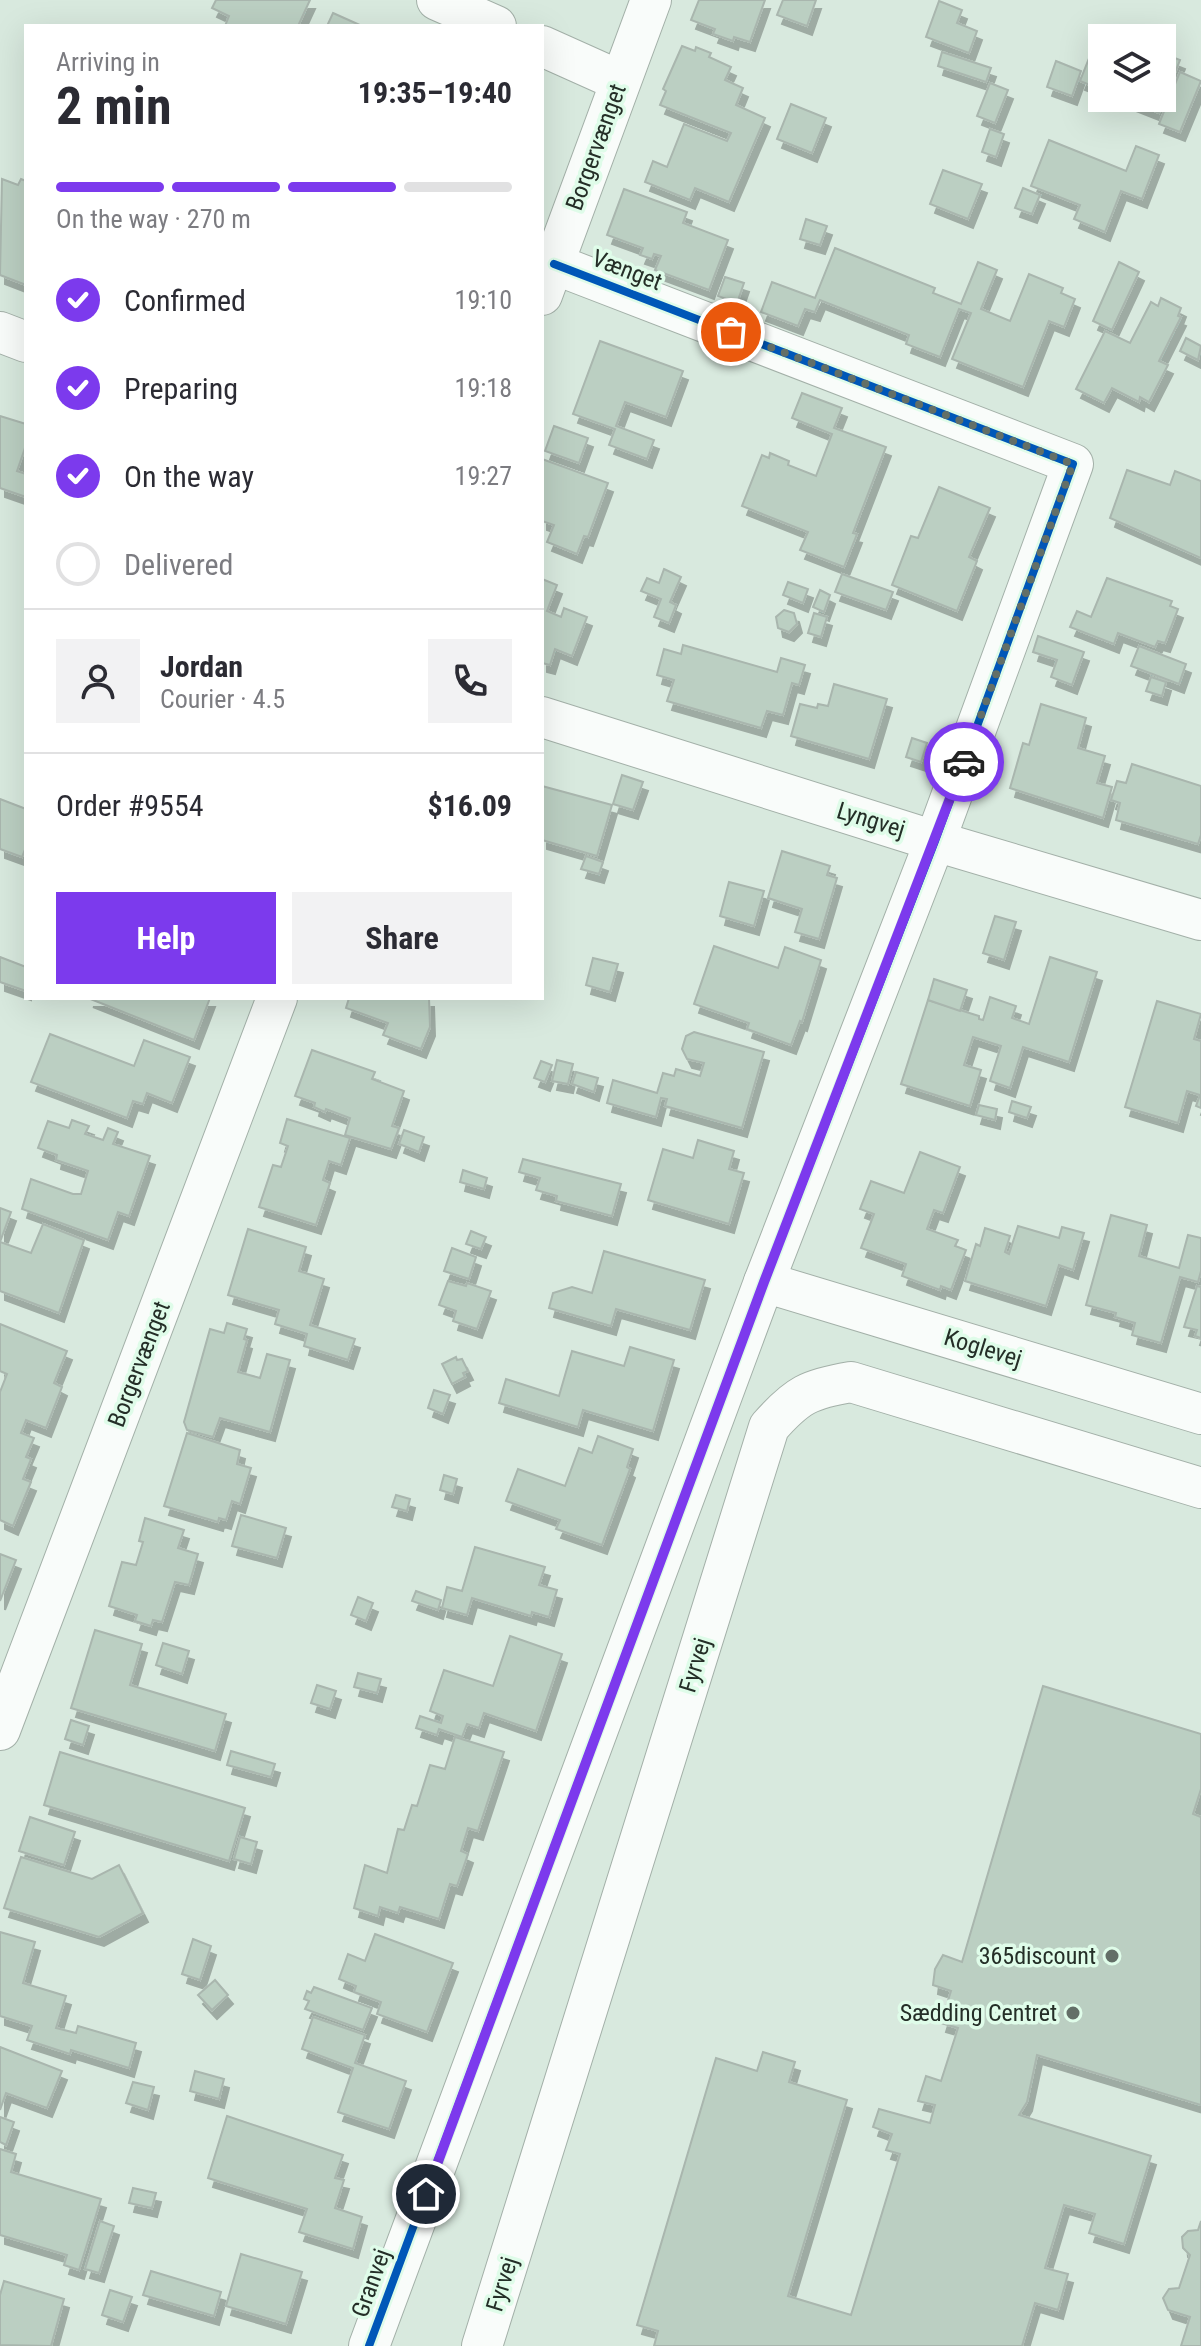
<!DOCTYPE html>
<html lang="en">
<head>
<meta charset="utf-8">
<style>
	:root { --surface:#fff; --page:#f2f2f3; --text:#2b2b33; --muted:#7c7c81; --line:#e1e1e2; --accent:#7c3aed }
	body { margin:0; font-family:"Roboto Condensed",sans-serif; background:var(--page); color:var(--text); height:100vh; display:flex; flex-direction:column; font-size:30px; white-space:nowrap }
	* { box-sizing:border-box; margin:0 }
	p { font-size:26px; color:var(--muted) }
	.icon { flex:none; width:44px; height:44px; fill:none; stroke:currentColor; stroke-width:2; stroke-linecap:round; stroke-linejoin:round }
	.map { position:relative; flex:1; overflow:hidden }
	.sheet { position:absolute; left:24px; top:24px; width:520px; height:976px; display:flex; flex-direction:column; background:var(--surface); border-radius:0px; box-shadow:0 8px 32px #0002 }
	.sheet>* { flex:none }
	.fabs { position:absolute; left:1088px; top:24px; display:grid; gap:16px }
	.fabs a { display:grid; place-items:center; width:88px; height:88px; border-radius:0px; background:var(--surface); box-shadow:0 8px 32px #0002; font-size:40px }
	.pin { position:absolute; display:grid; place-items:center; width:68px; height:68px; color:#fff; margin:-34px; border:4px solid #fff; border-radius:50%; box-shadow:0 2px 8px #0007 }
	.courier { position:absolute; display:grid; place-items:center; width:80px; height:80px; margin:-40px; border:6px solid #7c3aed; border-radius:50%; background:#fff; color:#222; box-shadow:0 2px 10px #0007 }
	.summary em { font-style:normal; font-weight:700 }
	.summary div { display:flex; flex-direction:column-reverse }
	.summary { display:flex; align-items:center; justify-content:space-between; height:136px; padding:0 32px }
	h1 { font-size:52px; font-weight:700; line-height:60px }
	.bar { display:grid; grid-template-columns:repeat(4,1fr); gap:12px 8px; align-content:center; height:96px; padding:0 32px }
	.bar i { height:10px; border-radius:6px; background:var(--line) }
	.bar .active { background:var(--accent) }
	.bar p { grid-column:span 4 }
	.line { display:flex; align-items:center; gap:20px; padding:0 32px; border-top:2px solid var(--line) }
	.line div { flex:1 }
	.round { display:grid; place-items:center; flex:none; width:84px; height:84px; border-radius:0px; background:var(--page) }
	ol { padding:0 32px; list-style:none }
	li { display:flex; align-items:center; gap:24px; height:88px }
	li p { margin-inline-start:auto }
	li .icon { padding:8px; border-radius:50%; background:var(--accent); color:#fff; stroke-width:4 }
	li:last-child { color:var(--muted) }
	li i { width:44px; height:44px; border:4px solid var(--line); border-radius:50% }
	.primary-button { display:flex; gap:16px; margin-top:auto; padding:16px 32px }
	.primary-button a { flex:1; height:92px; border-radius:0px; background:var(--accent); color:#fff; font-size:32px; font-weight:700; line-height:92px; text-align:center }
	.primary-button a+a { background:var(--page); color:var(--text) }
	.map>svg:first-child { display:block }
	.building { fill:#bbcfc2; stroke:#a9b6ae; stroke-width:2; filter:url(#shadow) }
	.lines { fill:none; stroke-linecap:round; stroke-linejoin:round }
	.minor-casing { stroke:#a3b0a8; stroke-width:42 }
	.minor { stroke:#f9fcfa; stroke-width:40 }
	.cycleway-casing { stroke:#dffce9; stroke-width:13 }
	.cycleway { stroke:#0057b8; stroke-width:8 }
	.done { stroke:#636f67; stroke-width:8; stroke-dasharray:0 14.4 }
	.route { stroke:#7c3aed; stroke-width:10 }
	.poi-dot { fill:#636f67; stroke:#dffce9; stroke-width:3 }
	.labels { text-anchor:middle; dominant-baseline:central; stroke-width:7; stroke-linejoin:round; paint-order:stroke }
	.street-label { font-size:24px; fill:#242e27; stroke:#dffce9 }
	.poi-label { font-size:24px; fill:#242e27; stroke:#dffce9; text-anchor:end }
</style>
</head>
<body>
<div class="map">
<svg width="1201" height="2346" viewBox="0 0 1201 2346">
	<defs>
		<filter id="shadow"><feDropShadow dx="5" dy="9" stdDeviation="0" flood-color="#0004"/></filter>
	</defs>
	<rect width="100%" height="100%" fill="#d8e9de"/>
	<g class="building">
		<path d="M216,0H310L298,26H225L229,16L212,8Z"/>
		<path d="M699,0H765L750,42L734,37L733,41L713,34L715,29L691,20Z"/>
		<path d="M783,0H816L807,26L777,15Z"/>
		<path d="M939,1L962,10L957,23L977,31L969,53L926,37Z"/>
		<path d="M333,13L362,26H327Z"/>
		<path d="M1101,28L1125,38H1102V90L1080,81Z"/>
		<path d="M682,46L695,51L696,47L711,53L709,57L731,67L725,80L743,88L736,105L765,118L729,202L695,188L690,200L645,182L653,161L667,167L684,124L727,141L731,133L660,105L666,91L663,89Z"/>
		<path d="M942,52L991,68L986,82L938,66Z"/>
		<path d="M1162,53L1180,60L1159,113L1121,98H1162Z"/>
		<path d="M1056,61L1081,71L1072,96L1047,87Z"/>
		<path d="M1180,72L1201,81L1180,132L1159,124Z"/>
		<path d="M990,83L1008,90L995,123L977,116Z"/>
		<path d="M791,104L826,118L812,153L777,139Z"/>
		<path d="M990,129L1004,134L996,157L982,152Z"/>
		<path d="M1049,140L1126,171L1136,146L1159,155L1142,199L1121,191L1105,232L1074,219L1080,205L1031,186Z"/>
		<path d="M943,170L982,184L968,219L930,204Z"/>
		<path d="M2,179L18,185L21,179L26,181V285L0,275Z"/>
		<path d="M1023,188L1040,195L1032,214L1015,208Z"/>
		<path d="M624,189L687,212L683,223L728,240L709,290L655,270L661,256L654,254L652,259L640,255L643,248L607,235Z"/>
		<path d="M806,219L827,226L820,245L800,239Z"/>
		<path d="M835,248L935,288L933,293L961,304L978,262L997,270L981,309L1010,321L1029,274L1063,288L1061,293L1075,299L1064,327L1049,321L1023,387L952,359L971,313L959,309L940,357L906,344L909,335L820,300L815,312L805,309L798,326L761,312L772,282L815,298Z"/>
		<path d="M1119,262L1139,272L1112,330L1093,321Z"/>
		<path d="M725,277L744,283L737,303L718,296Z"/>
		<path d="M1161,298L1181,308L1178,316L1181,317L1159,361L1168,365L1149,402L1140,397L1139,402L1112,388L1104,403L1076,389L1105,331L1130,343L1151,302L1158,306Z"/>
		<path d="M1186,338L1201,346L1198,360L1180,351Z"/>
		<path d="M600,341L683,371L666,417L625,402L616,426L654,440L647,459L609,445L615,429L573,414Z"/>
		<path d="M802,393L842,408L834,428L886,447L853,533L857,534L844,567L800,550L808,532L742,506L762,455L769,458L770,453L789,461L788,465L816,476L832,434L792,418Z"/>
		<path d="M0,416L26,424V445L17,471L26,474V497L0,488Z"/>
		<path d="M554,426L588,438L579,463L545,451Z"/>
		<path d="M542,459L608,483L588,537L584,536L577,554L547,542L554,525L542,521Z"/>
		<path d="M1127,470L1170,485L1175,471L1201,481V558L1110,518Z"/>
		<path d="M939,487L990,508L969,557L977,561L957,611L892,585L911,536L918,538Z"/>
		<path d="M664,569L681,577L670,602L676,605L669,623L654,617L661,599L641,591L647,578L659,583Z"/>
		<path d="M842,574L893,592L886,610L835,592Z"/>
		<path d="M1107,578L1172,601L1170,606L1178,609L1165,643L1158,641L1155,647L1118,633L1114,644L1070,627L1077,611L1091,617Z"/>
		<path d="M542,579L557,585L547,611L561,617L564,608L587,617L572,656L555,649L550,665L542,663Z"/>
		<path d="M788,582L808,589L803,603L783,595Z"/>
		<path d="M820,590L830,595L824,612L813,607Z"/>
		<path d="M784,610L794,613L797,624L789,632L778,628L776,617Z"/>
		<path d="M814,613L827,617L821,637L808,633Z"/>
		<path d="M1038,636L1084,652L1072,685L1051,677L1057,660L1033,652Z"/>
		<path d="M683,645L777,672L781,658L805,665L799,685L792,683L783,715L767,711L761,728L667,701L674,680L657,675L664,649L681,654Z"/>
		<path d="M1139,646L1186,664L1179,684L1131,666Z"/>
		<path d="M1151,677L1166,682L1162,696L1146,691Z"/>
		<path d="M834,684L887,699L869,759L791,736L800,704L817,708L818,704L828,706Z"/>
		<path d="M1041,704L1086,718L1078,748L1105,756L1097,783L1112,787L1103,818L1010,788L1023,743L1029,745Z"/>
		<path d="M912,738L927,743L921,762L906,757Z"/>
		<path d="M1132,764L1201,786V835L1198,844L1116,820L1120,803L1111,800L1117,781L1126,783Z"/>
		<path d="M622,775L643,782L633,810L613,804Z"/>
		<path d="M542,786L612,805L597,856L542,840Z"/>
		<path d="M0,799L26,809V847L22,857L0,849Z"/>
		<path d="M782,851L830,866L827,875L837,878L819,939L795,932L802,909L768,898Z"/>
		<path d="M586,856L603,862L599,874L581,869Z"/>
		<path d="M729,882L764,891L754,926L720,916Z"/>
		<path d="M995,916L1016,922L1004,960L983,953Z"/>
		<path d="M714,946L778,968L785,947L821,960L802,1022L800,1021L791,1045L747,1029L749,1023L694,1004Z"/>
		<path d="M0,957L26,967V991L0,982Z"/>
		<path d="M1050,957L1097,972L1069,1062L1023,1047L1010,1088L990,1081L1001,1046L973,1037L964,1065L981,1070L970,1106L901,1084L928,1000L979,1016V1019L983,1020L990,997L1016,1006L1012,1018L1029,1024Z"/>
		<path d="M593,958L618,964L610,992L586,985Z"/>
		<path d="M934,979L967,990L960,1011L928,1000Z"/>
		<path d="M88,998H210L194,1040Z"/>
		<path d="M349,998H429L430,1027L421,1049L383,1035L388,1023L346,1008Z"/>
		<path d="M1157,1001L1201,1014L1194,1039L1201,1041V1108L1196,1106L1200,1095L1187,1091L1178,1123L1125,1107Z"/>
		<path d="M694,1032L764,1052L742,1128L665,1106L667,1099L661,1098L656,1117L607,1103L613,1080L657,1093L663,1073L674,1076L676,1069L700,1076L704,1063L687,1059L682,1049L686,1036Z"/>
		<path d="M50,1034L134,1066L144,1040L190,1057L172,1103L147,1093L143,1104L133,1101L127,1118L31,1082Z"/>
		<path d="M312,1050L375,1072L372,1079L404,1091L392,1126L399,1128L391,1149L345,1135L350,1118L326,1109L325,1112L314,1107L315,1103L295,1096Z"/>
		<path d="M557,1060L573,1064L568,1084L552,1081Z"/>
		<path d="M541,1061L552,1065L545,1082L534,1078Z"/>
		<path d="M576,1072L598,1078L594,1092L572,1084Z"/>
		<path d="M1012,1101L1031,1107L1027,1118L1009,1112Z"/>
		<path d="M979,1105L997,1109L995,1120L976,1115Z"/>
		<path d="M287,1119L350,1138L341,1165L329,1161L323,1180L330,1183L316,1225L259,1207L273,1165L281,1167L288,1146L280,1143Z"/>
		<path d="M72,1120L89,1126L85,1134L103,1140L108,1128L118,1132L113,1144L150,1156L129,1216L118,1212L108,1240L22,1209L31,1179L73,1194H81L88,1171L56,1160L57,1155L38,1148L48,1121L69,1128Z"/>
		<path d="M404,1130L424,1137L419,1152L399,1144Z"/>
		<path d="M698,1140L734,1151L729,1169L744,1173L729,1224L648,1200L663,1149L693,1158Z"/>
		<path d="M920,1152L960,1167L943,1213L934,1210L927,1229L958,1240L955,1246L966,1250L951,1290L941,1286L940,1290L902,1276L906,1264L861,1248L874,1214L860,1209L871,1181L904,1193Z"/>
		<path d="M523,1159L621,1184L612,1216L556,1201L557,1196L536,1190L540,1178L519,1172Z"/>
		<path d="M463,1170L487,1178L484,1189L460,1182Z"/>
		<path d="M0,1208L11,1212L0,1242L31,1253L43,1224L84,1240L59,1313L0,1291Z"/>
		<path d="M1111,1215L1147,1225L1139,1256L1179,1268L1188,1235L1201,1238V1271L1198,1282L1180,1277L1161,1343L1132,1335L1135,1323L1115,1317L1116,1313L1086,1305Z"/>
		<path d="M1018,1226L1059,1238L1062,1227L1084,1233L1073,1270L1059,1265L1046,1306L965,1281L976,1244L980,1246L985,1228L1010,1236L1005,1252L1009,1254Z"/>
		<path d="M248,1229L306,1247L299,1271L324,1279L310,1325L355,1339L348,1360L304,1346L307,1334L275,1324L279,1310L228,1295Z"/>
		<path d="M471,1231L486,1237L481,1249L466,1244Z"/>
		<path d="M452,1248L476,1257L469,1279L444,1271Z"/>
		<path d="M604,1251L705,1280L690,1330L616,1309L611,1326L549,1308L553,1293L572,1287L592,1293Z"/>
		<path d="M448,1281L466,1286L467,1283L491,1291L477,1329L453,1321L456,1311L439,1305Z"/>
		<path d="M1197,1286L1201,1287V1338L1195,1336L1197,1330L1184,1327Z"/>
		<path d="M227,1323L247,1329L244,1339L247,1340L238,1372L260,1378L267,1354L290,1360L270,1432L220,1418L213,1437L187,1430L184,1422L210,1329L224,1333Z"/>
		<path d="M0,1324L67,1351L54,1383L62,1387L46,1428L26,1420L21,1433L34,1438L26,1457L31,1459L23,1479L31,1482L13,1526L0,1520V1392L7,1374L0,1371Z"/>
		<path d="M630,1347L674,1360L653,1431L583,1410L578,1427L499,1403L506,1379L559,1396L572,1351L624,1366Z"/>
		<path d="M456,1357L457,1360L462,1359L468,1371L463,1373L465,1377L452,1384L442,1364Z"/>
		<path d="M434,1390L450,1395L443,1414L428,1408Z"/>
		<path d="M187,1433L240,1450L237,1464L251,1468L240,1504L232,1501L226,1520L219,1518L218,1522L164,1506Z"/>
		<path d="M598,1436L633,1449L627,1467L630,1469L602,1545L556,1529L560,1520L506,1501L518,1469L565,1486L579,1448L592,1453Z"/>
		<path d="M444,1475L457,1479L453,1494L440,1490Z"/>
		<path d="M396,1495L410,1499L407,1511L392,1507Z"/>
		<path d="M241,1515L286,1528L277,1558L232,1546Z"/>
		<path d="M145,1518L184,1530L178,1548L198,1554L189,1585L175,1582L162,1622L153,1620L151,1626L135,1621L137,1615L109,1606L122,1562L136,1565L143,1542L139,1541Z"/>
		<path d="M475,1547L545,1567L539,1585L557,1590L549,1617L532,1612L531,1616L472,1598L467,1615L442,1608L447,1587L462,1591Z"/>
		<path d="M0,1554L16,1560L0,1601Z"/>
		<path d="M416,1591L441,1600L438,1610L412,1601Z"/>
		<path d="M358,1597L373,1603L366,1621L351,1615Z"/>
		<path d="M95,1630L142,1644L130,1685L226,1714L215,1751L71,1708Z"/>
		<path d="M510,1636L562,1654L536,1731L484,1713L479,1728L467,1724L462,1737L439,1729L437,1735L416,1728L420,1716L441,1723L443,1716L430,1711L444,1670L493,1686Z"/>
		<path d="M163,1643L189,1651L182,1674L156,1665Z"/>
		<path d="M358,1673L381,1679L377,1693L354,1687Z"/>
		<path d="M317,1685L336,1691L330,1709L311,1703Z"/>
		<path d="M1043,1686L1201,1734V1789L1193,1814L1201,1817V2105L1037,2055L1027,2102L1019,2115L1151,2156L1124,2244L1089,2233L1095,2214L1064,2205L1045,2268L1068,2274L1058,2310L1035,2303L1022,2346H654L658,2331L637,2325L716,2058L757,2071L763,2052L795,2062L789,2082L847,2100L788,2296L851,2315L900,2154L886,2150L892,2134L873,2127L879,2109L930,2123L935,2105L918,2101L926,2076L941,2081L958,2028L941,2023L951,1991L933,1985L935,1969L943,1955L962,1962Z"/>
		<path d="M71,1720L89,1726L83,1745L65,1739Z"/>
		<path d="M455,1737L504,1752L478,1831L468,1828L461,1851L468,1854L457,1886L450,1884L439,1919L400,1907L398,1913L380,1907L378,1916L354,1908L365,1865L387,1873L398,1829L404,1830L412,1805L417,1806L430,1765L445,1769Z"/>
		<path d="M231,1751L275,1764L271,1777L227,1765Z"/>
		<path d="M60,1752L245,1808L229,1861L44,1805Z"/>
		<path d="M30,1817L75,1832L64,1865L19,1851Z"/>
		<path d="M240,1837L257,1842L251,1864L234,1859Z"/>
		<path d="M21,1857L92,1879L119,1865L143,1913L99,1937L4,1908Z"/>
		<path d="M0,1932L35,1942L23,1983L66,1996L56,2028L76,2033L78,2026L136,2043L129,2068L71,2050L70,2054L27,2040L32,2026L0,2016Z"/>
		<path d="M375,1934L453,1963L427,2032L377,2014L381,2002L354,1992L356,1986L339,1979L348,1954L365,1961Z"/>
		<path d="M193,1939L211,1946L200,1980L182,1974Z"/>
		<path d="M215,1980L228,1995L212,2010L198,1995Z"/>
		<path d="M314,1987L372,2008L363,2030L305,2009L309,2001L304,1999L307,1991L311,1993Z"/>
		<path d="M313,2017L365,2035L355,2063L406,2081L389,2129L338,2112L353,2068L302,2049Z"/>
		<path d="M0,2047L62,2071L47,2108L6,2093L0,2110Z"/>
		<path d="M195,2071L224,2079L219,2099L190,2091Z"/>
		<path d="M133,2082L154,2087L148,2110L126,2103Z"/>
		<path d="M227,2116L343,2155L335,2178L344,2180L335,2208L362,2217L353,2249L299,2232L307,2209L208,2178Z"/>
		<path d="M0,2117L14,2122L6,2145L0,2142Z"/>
		<path d="M0,2149L16,2154L11,2172L101,2199L79,2270L64,2265L67,2255L0,2235Z"/>
		<path d="M133,2188L156,2193L152,2208L129,2203Z"/>
		<path d="M100,2221L114,2226L99,2273L85,2269Z"/>
		<path d="M1201,2221V2346H1181L1190,2317L1168,2310L1163,2298L1169,2289L1179,2288L1190,2255L1183,2248L1182,2237L1188,2231L1198,2230Z"/>
		<path d="M241,2254L302,2272L286,2324L226,2306Z"/>
		<path d="M151,2271L221,2292L214,2316L143,2295Z"/>
		<path d="M4,2281L64,2299L51,2346L0,2345V2295Z"/>
		<path d="M110,2290L132,2297L123,2322L102,2315Z"/>
	</g>
	<g class="lines">
		<defs>
			<g id="minor">
				<path d="M437,0L496,26"/>
				<path d="M542,46L620,81"/>
				<path d="M542,295L651,0"/>
				<path d="M0,332L26,342"/>
				<path d="M542,717L935,841L1201,920"/>
				<path d="M764,1282L1201,1414"/>
				<path d="M0,1730L277,998"/>
				<path d="M369,2346L764,1282L935,841L1073,464L554,264"/>
				<path d="M482,2346L769,1427C797,1395 809,1389 851,1382L1201,1488"/>
			</g>
		</defs>
		<use href="#minor" class="minor-casing"/>
		<use href="#minor" class="minor"/>
		<defs>
			<path id="cycleway" d="M369,2346L764,1282L935,841L1073,464L554,264"/>
		</defs>
		<use href="#cycleway" class="cycleway-casing"/>
		<use href="#cycleway" class="cycleway"/>
	</g>
	<g class="lines">
		<path class="done" d="M731,332L1073,464L964,762"/>
		<path class="route" d="M426,2194L764,1282L964,762"/>
	</g>
	<g class="poi-dot">
		<circle cx="1112" cy="1956" r="8"/>
		<circle cx="1073" cy="2013" r="8"/>
	</g>
	<g class="labels">
		<g class="street-label">
			<text transform="translate(596 147) rotate(-70)">Borgervænget</text>
			<text transform="translate(627 270) rotate(21)">Vænget</text>
			<text transform="translate(871 820) rotate(17)">Lyngvej</text>
			<text transform="translate(983 1348) rotate(17)">Koglevej</text>
			<text transform="translate(139 1364) rotate(-69)">Borgervænget</text>
			<text transform="translate(695 1665) rotate(-73)">Fyrvej</text>
			<text transform="translate(371 2283) rotate(-70)">Granvej</text>
			<text transform="translate(502 2284) rotate(-73)">Fyrvej</text>
		</g>
		<g class="poi-label">
			<text x="1096" y="1956">365discount</text>
			<text x="1057" y="2013">Sædding Centret</text>
		</g>
	</g>
</svg>
<div class="fabs">
<a><svg class="icon" aria-label="layers" viewBox="0 0 24 24"><path d="M12 4l9 5-9 5-9-5zM3 14l9 5 9-5"/></svg></a>
</div>
<div class="pin" style="left:731px;top:332px;background:#ea580c"><svg class="icon" aria-label="bag" viewBox="0 0 24 24"><path d="M5 8h14l-1 12H6zM9 8a3 3 0 0 1 6 0"/></svg></div>
<div class="pin" style="left:426px;top:2194px;background:#1f2937"><svg class="icon" aria-label="home" viewBox="0 0 24 24"><path d="M3 11l9-7 9 7M6 9v11h12V9"/></svg></div>
<div class="courier" style="left:964px;top:762px"><svg class="icon" aria-label="car" viewBox="0 0 24 24"><path d="M5 17H2v-5l4-1 3-4h7l3 4 3 1v5h-3M9 17h6M6 11h13"/><circle cx="7" cy="17" r="2"/><circle cx="17" cy="17" r="2"/></svg></div>
<section class="sheet">
<div class="summary"><div><h1>2 min</h1><p>Arriving in</p></div><em>19:35–19:40</em></div>
<div class="bar"><i class="active"></i><i class="active"></i><i class="active"></i><i></i><p>On the way · 270 m</p></div>
<ol>
<li><svg class="icon" aria-label="check" viewBox="0 0 24 24"><path d="M5 12l5 5 9-10"/></svg>Confirmed<p>19:10</p></li>
<li><svg class="icon" aria-label="check" viewBox="0 0 24 24"><path d="M5 12l5 5 9-10"/></svg>Preparing<p>19:18</p></li>
<li><svg class="icon" aria-label="check" viewBox="0 0 24 24"><path d="M5 12l5 5 9-10"/></svg>On the way<p>19:27</p></li>
<li><i></i>Delivered</li>
</ol>
<div class="line" style="height:144px"><a class="round"><svg class="icon" aria-label="person" viewBox="0 0 24 24"><circle cx="12" cy="8" r="4"/><path d="M4 21q1-7 8-7t8 7"/></svg></a><div><b>Jordan</b><p>Courier · 4.5</p></div><a class="round"><svg class="icon" aria-label="phone" viewBox="0 0 24 24"><path d="M5 4h4l2 5-3 2q2 4 5 5l2-3 5 2v4C11 20 4 13 5 4z"/></svg></a></div>
<div class="line" style="height:104px"><div>Order #9554</div><b>$16.09</b></div>
<div class="primary-button"><a>Help</a><a>Share</a></div>
</section>
</div>
</body>
</html>
